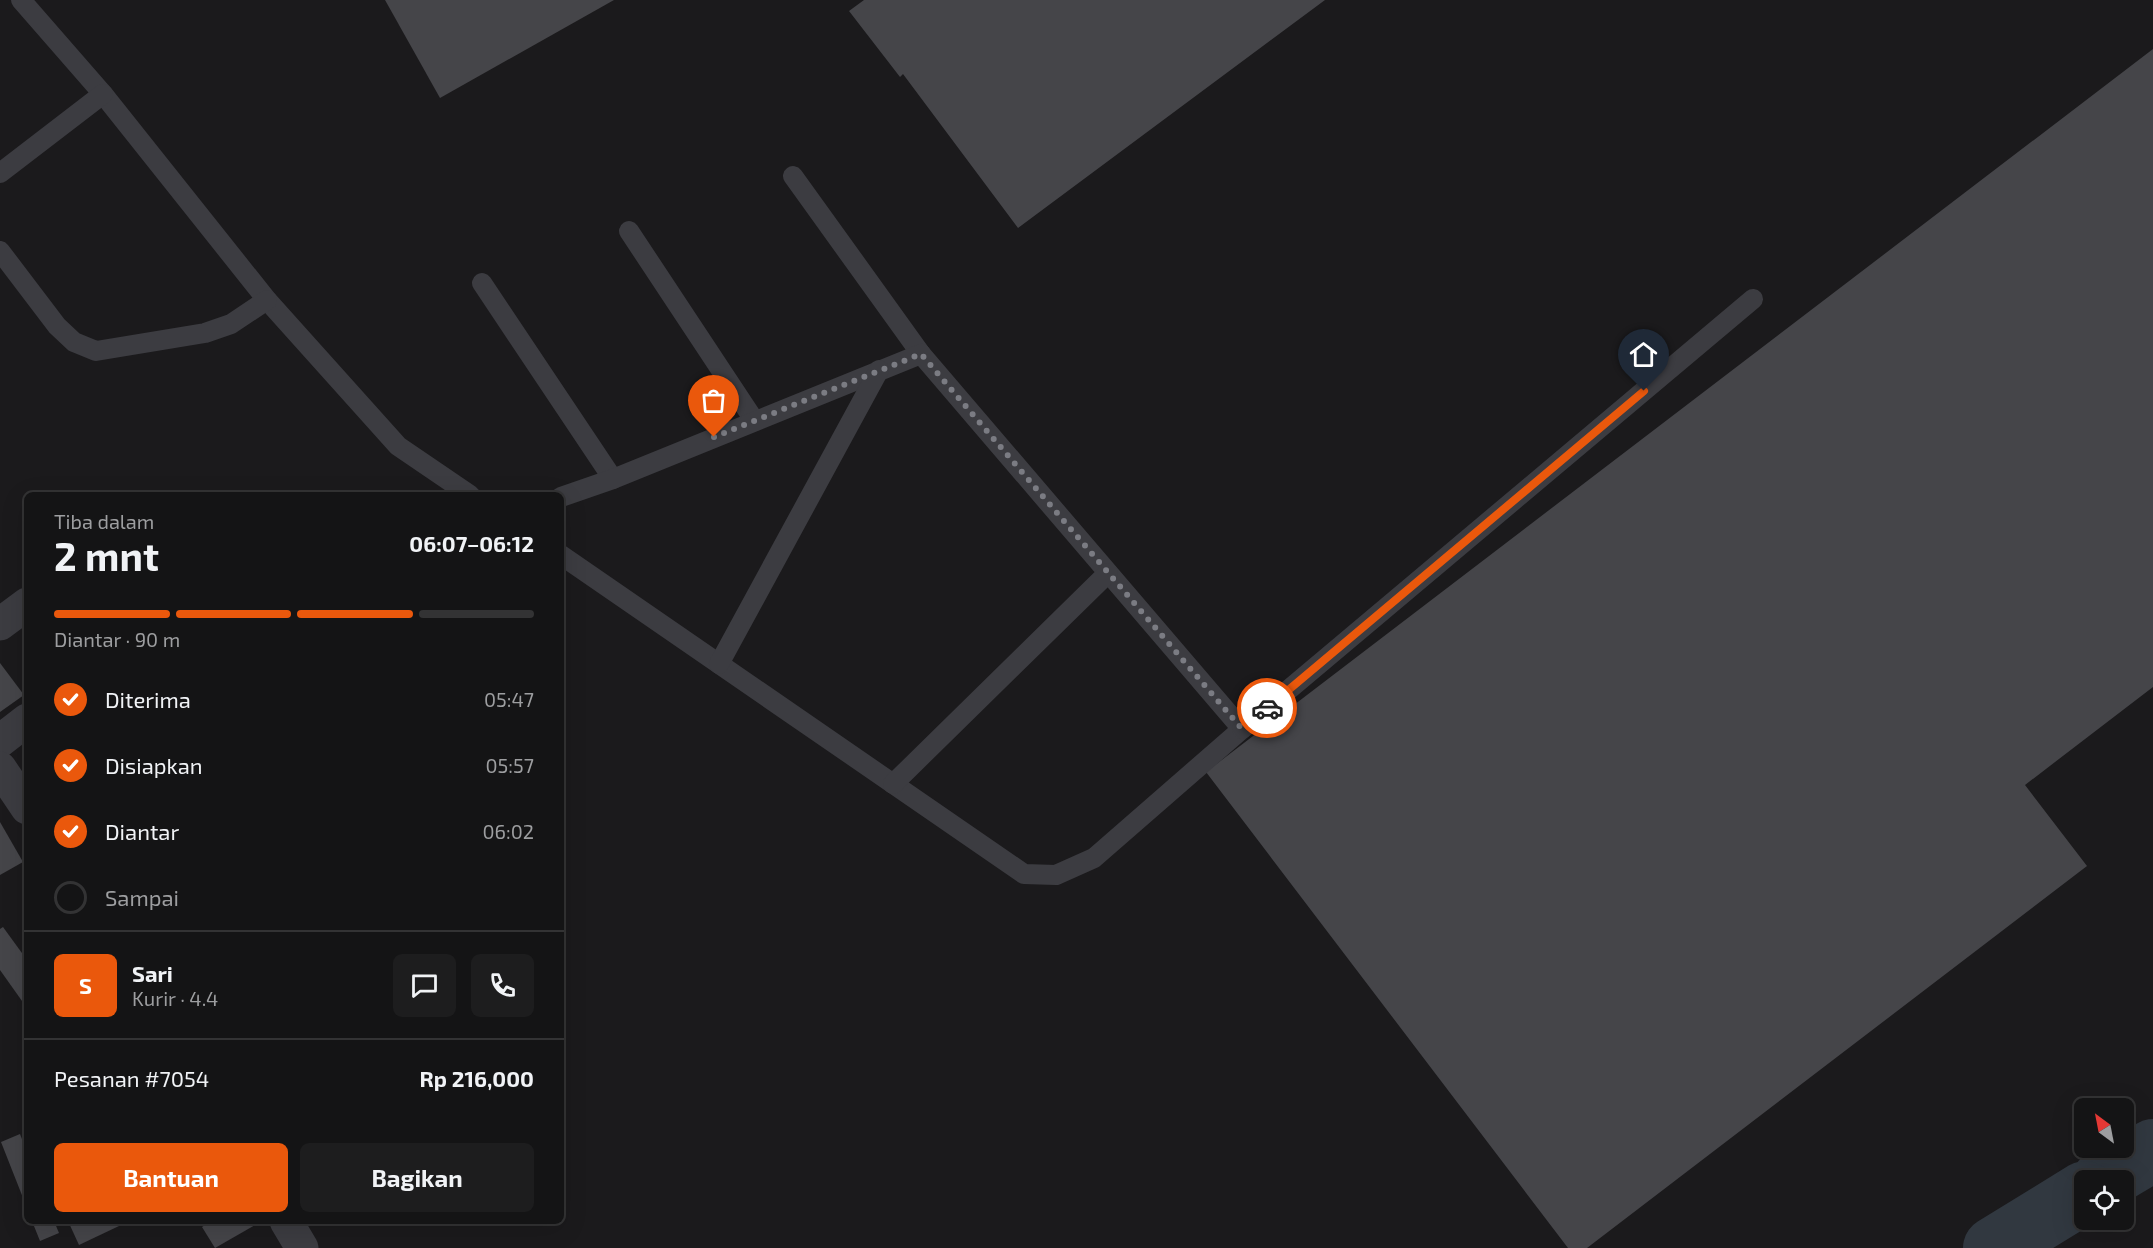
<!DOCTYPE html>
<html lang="id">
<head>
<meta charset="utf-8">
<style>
	:root { --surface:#141415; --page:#1d1d1e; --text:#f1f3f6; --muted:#9d9ea0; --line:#333334; --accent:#ea580c }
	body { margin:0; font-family:"Exo 2",sans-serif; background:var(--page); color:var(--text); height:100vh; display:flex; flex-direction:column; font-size:22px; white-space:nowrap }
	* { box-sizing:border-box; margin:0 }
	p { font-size:20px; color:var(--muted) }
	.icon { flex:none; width:33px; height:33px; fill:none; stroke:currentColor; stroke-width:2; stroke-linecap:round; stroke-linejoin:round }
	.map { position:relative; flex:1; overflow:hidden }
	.drawer { position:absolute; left:24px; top:492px; width:540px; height:732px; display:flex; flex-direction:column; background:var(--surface); border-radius:9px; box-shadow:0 6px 24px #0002,0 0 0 2px var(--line) }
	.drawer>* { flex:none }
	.needle { width:39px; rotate:328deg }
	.fabs { position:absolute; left:2074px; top:1098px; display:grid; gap:12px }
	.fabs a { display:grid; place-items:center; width:60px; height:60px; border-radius:9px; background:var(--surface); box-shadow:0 6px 24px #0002,0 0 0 2px var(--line); font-size:30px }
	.pin { position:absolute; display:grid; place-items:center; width:51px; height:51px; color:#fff; margin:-62px -26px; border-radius:50% 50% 50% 0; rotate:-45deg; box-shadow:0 0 6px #0007 }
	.pin .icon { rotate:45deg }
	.courier { position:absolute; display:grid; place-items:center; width:60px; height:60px; margin:-30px; border:4px solid #ea580c; border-radius:50%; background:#fff; color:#222; box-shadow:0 2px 8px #0007 }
	.head em { font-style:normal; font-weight:700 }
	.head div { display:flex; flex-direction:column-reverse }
	.head { display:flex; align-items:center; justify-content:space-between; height:102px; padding:0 30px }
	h1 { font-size:39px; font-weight:700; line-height:45px }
	.bar { display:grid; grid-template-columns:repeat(4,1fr); gap:9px 6px; align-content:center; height:72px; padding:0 30px }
	.bar i { height:8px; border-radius:4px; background:var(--line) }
	.bar .current { background:var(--accent) }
	.bar p { grid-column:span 4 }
	.line { display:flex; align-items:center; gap:15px; padding:0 30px; border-top:2px solid var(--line) }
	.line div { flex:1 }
	.round { display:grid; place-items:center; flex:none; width:63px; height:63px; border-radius:9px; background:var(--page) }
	ol { padding:0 30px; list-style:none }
	li { display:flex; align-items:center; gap:18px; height:66px }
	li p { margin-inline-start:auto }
	li .icon { padding:6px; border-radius:50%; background:var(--accent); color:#fff; stroke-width:4 }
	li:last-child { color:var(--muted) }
	li i { width:33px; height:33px; border:3px solid var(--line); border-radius:50% }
	.primary-button { display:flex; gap:12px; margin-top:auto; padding:12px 30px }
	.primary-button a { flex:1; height:69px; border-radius:9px; background:var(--accent); color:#fff; font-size:24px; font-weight:700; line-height:69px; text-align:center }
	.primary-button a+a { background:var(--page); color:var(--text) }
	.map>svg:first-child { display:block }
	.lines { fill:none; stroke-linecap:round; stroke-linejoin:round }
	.river { stroke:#313840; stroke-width:62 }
	.building { fill:#454549 }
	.lane { stroke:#3c3c41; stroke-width:20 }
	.street { stroke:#3c3c41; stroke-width:33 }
	.done { stroke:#7b7c83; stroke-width:6; stroke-dasharray:0 10.8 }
	.route { stroke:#ea580c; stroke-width:8 }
</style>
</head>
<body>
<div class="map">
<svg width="2153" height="1248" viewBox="0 0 2153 1248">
	<rect width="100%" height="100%" fill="#1b1a1c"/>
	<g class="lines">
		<g class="river">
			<path d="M2103,1180L2153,1150"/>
			<path d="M1994,1248L2085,1192"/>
		</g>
	</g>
	<g class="building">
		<path d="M385,0H614L440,98Z"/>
		<path d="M864,0H1325L1018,228L903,74L900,77L849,11Z"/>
		<path d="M2153,49V687L2025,785L2087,866L1587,1248H1568L1206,772Z"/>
		<path d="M0,663L24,695L0,712Z"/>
		<path d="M0,822L23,862L0,875Z"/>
		<path d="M3,927L27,960V998L22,1001L0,970V929Z"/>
		<path d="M20,1134L27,1152V1208L1,1142Z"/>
		<path d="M32,1221H54L59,1233L40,1241Z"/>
		<path d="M68,1221H117L119,1226L79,1245Z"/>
		<path d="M211,1221H255L257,1224L215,1248L202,1227Z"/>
	</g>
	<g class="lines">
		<g class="lane">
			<path d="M21,0L103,94L267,300L398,446L470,495"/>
			<path d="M0,173L103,94"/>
			<path d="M793,176L921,354"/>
			<path d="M629,231L754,420"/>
			<path d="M0,251L57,326L74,342L96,351L205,333L231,324L267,300"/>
			<path d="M482,283L613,479"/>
			<path d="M561,497L613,479L921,354L1242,729L1094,858L1056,875L1024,874L561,555"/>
			<path d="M719,664L879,370"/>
			<path d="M1242,729L1753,299"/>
			<path d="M893,784L1108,573"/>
		</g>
		<g class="street">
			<path d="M0,624L27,604"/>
			<path d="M0,741L27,720"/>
			<path d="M0,768L27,808"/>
			<path d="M286,1221L302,1248"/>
		</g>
	</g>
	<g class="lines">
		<path class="done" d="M714,437L921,354L1242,729L1267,708"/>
		<path class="route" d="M1267,708L1644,391"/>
	</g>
</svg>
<div class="fabs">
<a><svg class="needle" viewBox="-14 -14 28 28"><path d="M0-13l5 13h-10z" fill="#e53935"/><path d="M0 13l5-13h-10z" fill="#9d9ea0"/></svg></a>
<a><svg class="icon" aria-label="locate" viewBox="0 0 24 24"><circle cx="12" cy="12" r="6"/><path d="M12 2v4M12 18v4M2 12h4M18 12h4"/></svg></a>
</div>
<div class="pin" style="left:714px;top:437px;background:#ea580c"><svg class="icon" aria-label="bag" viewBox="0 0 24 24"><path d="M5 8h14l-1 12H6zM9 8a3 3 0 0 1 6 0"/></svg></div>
<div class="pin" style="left:1644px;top:391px;background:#1f2937"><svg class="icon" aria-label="home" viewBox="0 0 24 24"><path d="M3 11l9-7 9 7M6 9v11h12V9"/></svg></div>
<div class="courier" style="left:1267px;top:708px"><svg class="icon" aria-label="car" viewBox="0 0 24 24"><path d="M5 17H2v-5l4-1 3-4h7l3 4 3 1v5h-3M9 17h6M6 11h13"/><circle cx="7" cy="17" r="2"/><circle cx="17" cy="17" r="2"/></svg></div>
<section class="drawer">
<div class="head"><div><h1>2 mnt</h1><p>Tiba dalam</p></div><em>06:07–06:12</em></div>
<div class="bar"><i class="current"></i><i class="current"></i><i class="current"></i><i></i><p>Diantar · 90 m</p></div>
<ol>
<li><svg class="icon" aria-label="check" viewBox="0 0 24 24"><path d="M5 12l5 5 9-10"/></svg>Diterima<p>05:47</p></li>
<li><svg class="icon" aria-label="check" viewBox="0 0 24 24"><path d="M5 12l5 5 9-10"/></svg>Disiapkan<p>05:57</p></li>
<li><svg class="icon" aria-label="check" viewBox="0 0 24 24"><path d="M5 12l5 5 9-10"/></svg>Diantar<p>06:02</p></li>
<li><i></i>Sampai</li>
</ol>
<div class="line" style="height:108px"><b class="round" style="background:var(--accent);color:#fff">S</b><div><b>Sari</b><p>Kurir · 4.4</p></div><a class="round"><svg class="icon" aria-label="chat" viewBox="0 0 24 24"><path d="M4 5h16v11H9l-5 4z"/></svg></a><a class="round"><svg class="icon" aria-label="phone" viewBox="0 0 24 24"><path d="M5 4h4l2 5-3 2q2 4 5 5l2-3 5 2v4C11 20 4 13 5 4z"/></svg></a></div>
<div class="line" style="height:78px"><div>Pesanan #7054</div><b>Rp 216,000</b></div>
<div class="primary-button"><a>Bantuan</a><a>Bagikan</a></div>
</section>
</div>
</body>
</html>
